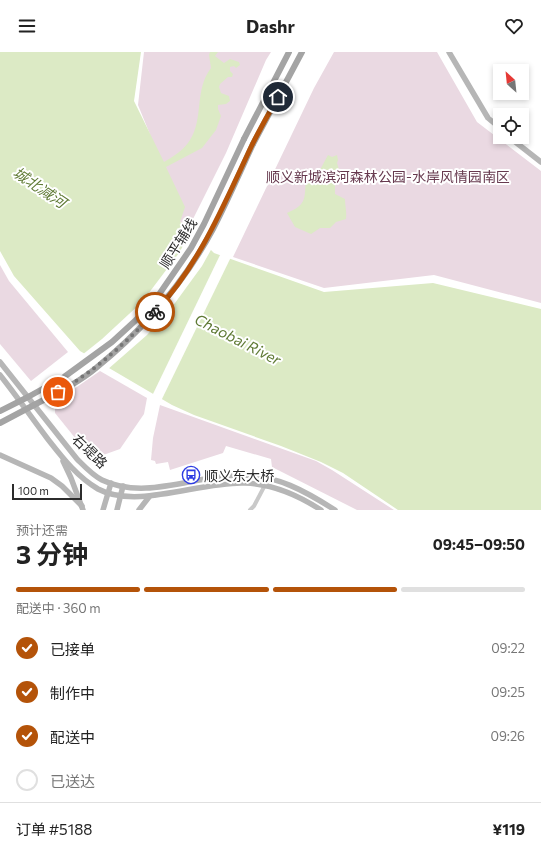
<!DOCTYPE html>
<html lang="zh">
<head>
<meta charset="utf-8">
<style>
	:root { --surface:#fff; --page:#f6f6f6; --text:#222; --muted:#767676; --line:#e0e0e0; --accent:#b45309 }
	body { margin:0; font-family:Commissioner,"Noto Sans SC",sans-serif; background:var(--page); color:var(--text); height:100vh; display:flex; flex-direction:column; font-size:15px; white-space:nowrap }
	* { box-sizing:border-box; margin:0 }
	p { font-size:13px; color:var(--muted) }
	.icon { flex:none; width:22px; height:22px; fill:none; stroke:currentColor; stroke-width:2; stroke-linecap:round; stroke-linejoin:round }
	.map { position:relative; height:458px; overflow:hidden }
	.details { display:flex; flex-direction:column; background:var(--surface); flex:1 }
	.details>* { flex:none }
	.needle { width:26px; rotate:333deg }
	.tools { position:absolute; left:493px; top:12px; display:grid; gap:8px }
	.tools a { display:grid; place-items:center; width:36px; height:36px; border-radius:0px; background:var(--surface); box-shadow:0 2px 6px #0003; font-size:20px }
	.scale { position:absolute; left:12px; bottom:10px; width:70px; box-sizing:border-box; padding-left:4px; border:2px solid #2c2c2c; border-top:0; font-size:11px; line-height:14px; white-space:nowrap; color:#2c2c2c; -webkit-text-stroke:3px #fff; paint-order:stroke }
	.pin { position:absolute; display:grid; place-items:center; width:34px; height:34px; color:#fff; margin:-17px; border:2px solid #fff; border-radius:50%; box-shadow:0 1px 4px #0007 }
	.courier { position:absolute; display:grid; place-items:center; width:40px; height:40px; margin:-20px; border:3px solid #b45309; border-radius:50%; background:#fff; color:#222; box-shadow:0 1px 5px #0007 }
	.head em { font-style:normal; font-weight:700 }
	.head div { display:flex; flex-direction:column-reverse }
	.head { display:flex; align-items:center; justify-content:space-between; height:68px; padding:0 16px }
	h1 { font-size:26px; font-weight:700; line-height:30px }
	.bar { display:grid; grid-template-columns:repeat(4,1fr); gap:6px 4px; align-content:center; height:48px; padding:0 16px }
	.bar i { height:5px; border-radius:3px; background:var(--line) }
	.bar .on { background:var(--accent) }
	.bar p { grid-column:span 4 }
	.line { display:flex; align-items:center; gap:10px; padding:0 16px; border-top:1px solid var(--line) }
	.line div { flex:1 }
	ol { padding:0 16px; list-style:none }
	li { display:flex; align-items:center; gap:12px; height:44px }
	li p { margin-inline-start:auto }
	li .icon { padding:4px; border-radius:50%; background:var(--accent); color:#fff; stroke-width:4 }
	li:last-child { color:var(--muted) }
	li i { width:22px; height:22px; border:2px solid var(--line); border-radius:50% }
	header { display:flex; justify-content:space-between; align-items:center; height:52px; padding:0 16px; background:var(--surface); font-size:18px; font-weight:700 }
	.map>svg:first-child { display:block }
	.green { fill:#ead9e2 }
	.water { fill:#dceac5 }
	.pier { fill:#fff }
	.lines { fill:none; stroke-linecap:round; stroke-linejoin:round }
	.minor { stroke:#c9c9c9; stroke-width:4 }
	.secondary { stroke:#b6b6b6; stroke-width:5.5 }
	.primary { stroke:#a4a4a4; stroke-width:6 }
	.primary-bridge { stroke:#a4a4a4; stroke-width:6 }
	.done { stroke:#767676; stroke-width:4; stroke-dasharray:0 7.2 }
	.route { stroke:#b45309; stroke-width:5 }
	.labels { text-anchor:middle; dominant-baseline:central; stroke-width:4; stroke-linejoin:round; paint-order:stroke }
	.park-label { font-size:14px; fill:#673a4f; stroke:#fff }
	.street-label { font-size:14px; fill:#2c2c2c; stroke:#fff }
	.poi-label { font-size:14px; fill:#2c2c2c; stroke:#fff; text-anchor:start }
	.water-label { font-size:15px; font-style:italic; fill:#5f7a35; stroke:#fff }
</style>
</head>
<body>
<header><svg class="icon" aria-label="menu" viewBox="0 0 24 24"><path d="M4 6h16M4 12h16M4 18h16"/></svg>Dashr<svg class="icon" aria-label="heart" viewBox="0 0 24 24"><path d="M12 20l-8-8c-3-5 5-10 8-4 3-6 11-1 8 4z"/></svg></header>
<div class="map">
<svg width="541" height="458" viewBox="0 0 541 458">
	<rect width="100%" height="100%" fill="#fff"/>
	<g class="green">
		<path d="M144,0H271L266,8L226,101L190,173L180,170L158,102L138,53Z"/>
		<path d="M334,0H437L477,70L541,119V251L434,223L324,236L233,205L314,36Z"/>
		<path d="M0,213L9,229L68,300L31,329L0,292Z"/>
		<path d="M100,319L147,346L144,362L120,397L92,407L55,361V350Z"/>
		<path d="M160,353L316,409L332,418L394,458H357L272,415L271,407L226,394L223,401L170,418L168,410L156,412L155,409L151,408L153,386Z"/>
	</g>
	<g class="water">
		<path d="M0,0H141L134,49L164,110C174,104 184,98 190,88C204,66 194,38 211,16L209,3L210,0H218L215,4L224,11L230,7L239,10L240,13L236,16L234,14L230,15V19L233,22L232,25H228L220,32L219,35L221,41L229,44L230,49L226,52L218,53V57L221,64L216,78L202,96L166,115L185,155L180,170L186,173L214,201L324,240L433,231L541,257V458H398L343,421L321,410L281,394L194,363L172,353L80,299L14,224L0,199Z"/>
		<path d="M328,103L332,105L337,103L338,108L337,111L341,124L335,134V142L345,147C345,154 347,160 346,167L336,170L330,176H320L311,182L295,175L287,161C308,152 304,146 306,126L318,120L321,116Z"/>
	</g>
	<g class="pier">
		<path d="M193,176L212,196L202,214L175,251L147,283L107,318L82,303L102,287L142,250L179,201Z"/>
		<path d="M221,201L231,205L161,349L152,344Z"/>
	</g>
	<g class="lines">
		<path class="minor" d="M250,458L254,454L265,433"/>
		<g class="secondary">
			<path d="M449,0L488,66L500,76"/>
			<path d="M509,85L541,110"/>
			<path d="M0,310L77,407C85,415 92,423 102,428C146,449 195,423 240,423C277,423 305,439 335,458"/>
			<path d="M0,323C16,343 31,365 47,386C62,405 77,425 98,437C137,458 201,429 245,431C273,432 298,443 321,458"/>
			<path d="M0,403L51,426L62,434L82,454"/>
			<path d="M63,409L71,426L83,458"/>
			<path d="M103,458L111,431"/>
			<path d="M117,458L123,434"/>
			<path d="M139,458L149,445"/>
		</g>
		<g class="primary">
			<path d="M244,87L289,0"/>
			<path d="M253,92L302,0"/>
			<path d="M0,359L28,345"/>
			<path d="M0,371L34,353"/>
		</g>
		<g class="primary-bridge">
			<path d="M28,345L64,325L112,290L136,268L160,241L191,196L204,172L244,87"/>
			<path d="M34,353C55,342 78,331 96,316C144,277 184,231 213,177C227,150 240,120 253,92"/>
		</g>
	</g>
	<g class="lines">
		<path class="done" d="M58,340C95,319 126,291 155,260"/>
		<path class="route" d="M155,260C200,212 224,152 252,93C260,77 269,61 278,45"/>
	</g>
	<defs>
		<symbol id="bus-ring" viewBox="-11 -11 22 22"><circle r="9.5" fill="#fff" stroke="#2e3ce3" stroke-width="1.5"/><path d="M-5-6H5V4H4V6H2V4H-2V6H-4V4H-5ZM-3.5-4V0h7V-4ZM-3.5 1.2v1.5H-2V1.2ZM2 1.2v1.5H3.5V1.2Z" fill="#2e3ce3"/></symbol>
	</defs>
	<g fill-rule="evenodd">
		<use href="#bus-ring" x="181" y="413" width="20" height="20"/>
	</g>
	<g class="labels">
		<g class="park-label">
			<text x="388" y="124">顺义新城滨河森林公园-水岸风情园南区</text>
		</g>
		<g class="street-label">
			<text transform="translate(178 191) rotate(-58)">顺平辅线</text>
			<text transform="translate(90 399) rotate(44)">右堤路</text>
		</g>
		<g class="poi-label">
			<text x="204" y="423">顺义东大桥</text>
		</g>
		<g class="water-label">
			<text transform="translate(40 135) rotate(34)">城北减河</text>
			<text transform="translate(238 287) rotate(27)">Chaobai River</text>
		</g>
	</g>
</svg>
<div class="tools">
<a><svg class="needle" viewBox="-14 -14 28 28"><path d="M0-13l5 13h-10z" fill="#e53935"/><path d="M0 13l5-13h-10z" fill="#767676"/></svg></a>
<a><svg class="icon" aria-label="locate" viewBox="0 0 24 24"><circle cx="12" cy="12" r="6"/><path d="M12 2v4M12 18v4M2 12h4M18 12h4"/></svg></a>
</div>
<div class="scale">100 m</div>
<div class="pin" style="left:58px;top:340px;background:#ea580c"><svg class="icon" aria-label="bag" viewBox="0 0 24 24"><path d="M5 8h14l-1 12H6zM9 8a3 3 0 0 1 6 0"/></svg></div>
<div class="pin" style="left:278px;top:45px;background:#1f2937"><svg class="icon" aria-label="home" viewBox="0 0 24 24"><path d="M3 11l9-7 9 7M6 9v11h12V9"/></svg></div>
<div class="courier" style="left:155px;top:260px"><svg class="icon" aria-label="bike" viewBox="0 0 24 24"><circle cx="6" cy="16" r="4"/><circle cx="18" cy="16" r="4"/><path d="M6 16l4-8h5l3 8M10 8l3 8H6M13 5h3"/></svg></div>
</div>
<section class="details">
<div class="head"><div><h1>3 分钟</h1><p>预计还需</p></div><em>09:45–09:50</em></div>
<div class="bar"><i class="on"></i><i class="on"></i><i class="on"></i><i></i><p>配送中 · 360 m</p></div>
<ol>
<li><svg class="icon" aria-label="check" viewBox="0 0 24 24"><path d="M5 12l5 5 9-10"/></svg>已接单<p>09:22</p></li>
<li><svg class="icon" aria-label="check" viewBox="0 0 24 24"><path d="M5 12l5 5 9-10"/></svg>制作中<p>09:25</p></li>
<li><svg class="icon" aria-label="check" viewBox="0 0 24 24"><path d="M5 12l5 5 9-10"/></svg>配送中<p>09:26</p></li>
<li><i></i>已送达</li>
</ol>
<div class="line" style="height:52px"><div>订单 #5188</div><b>¥119</b></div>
</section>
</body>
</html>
